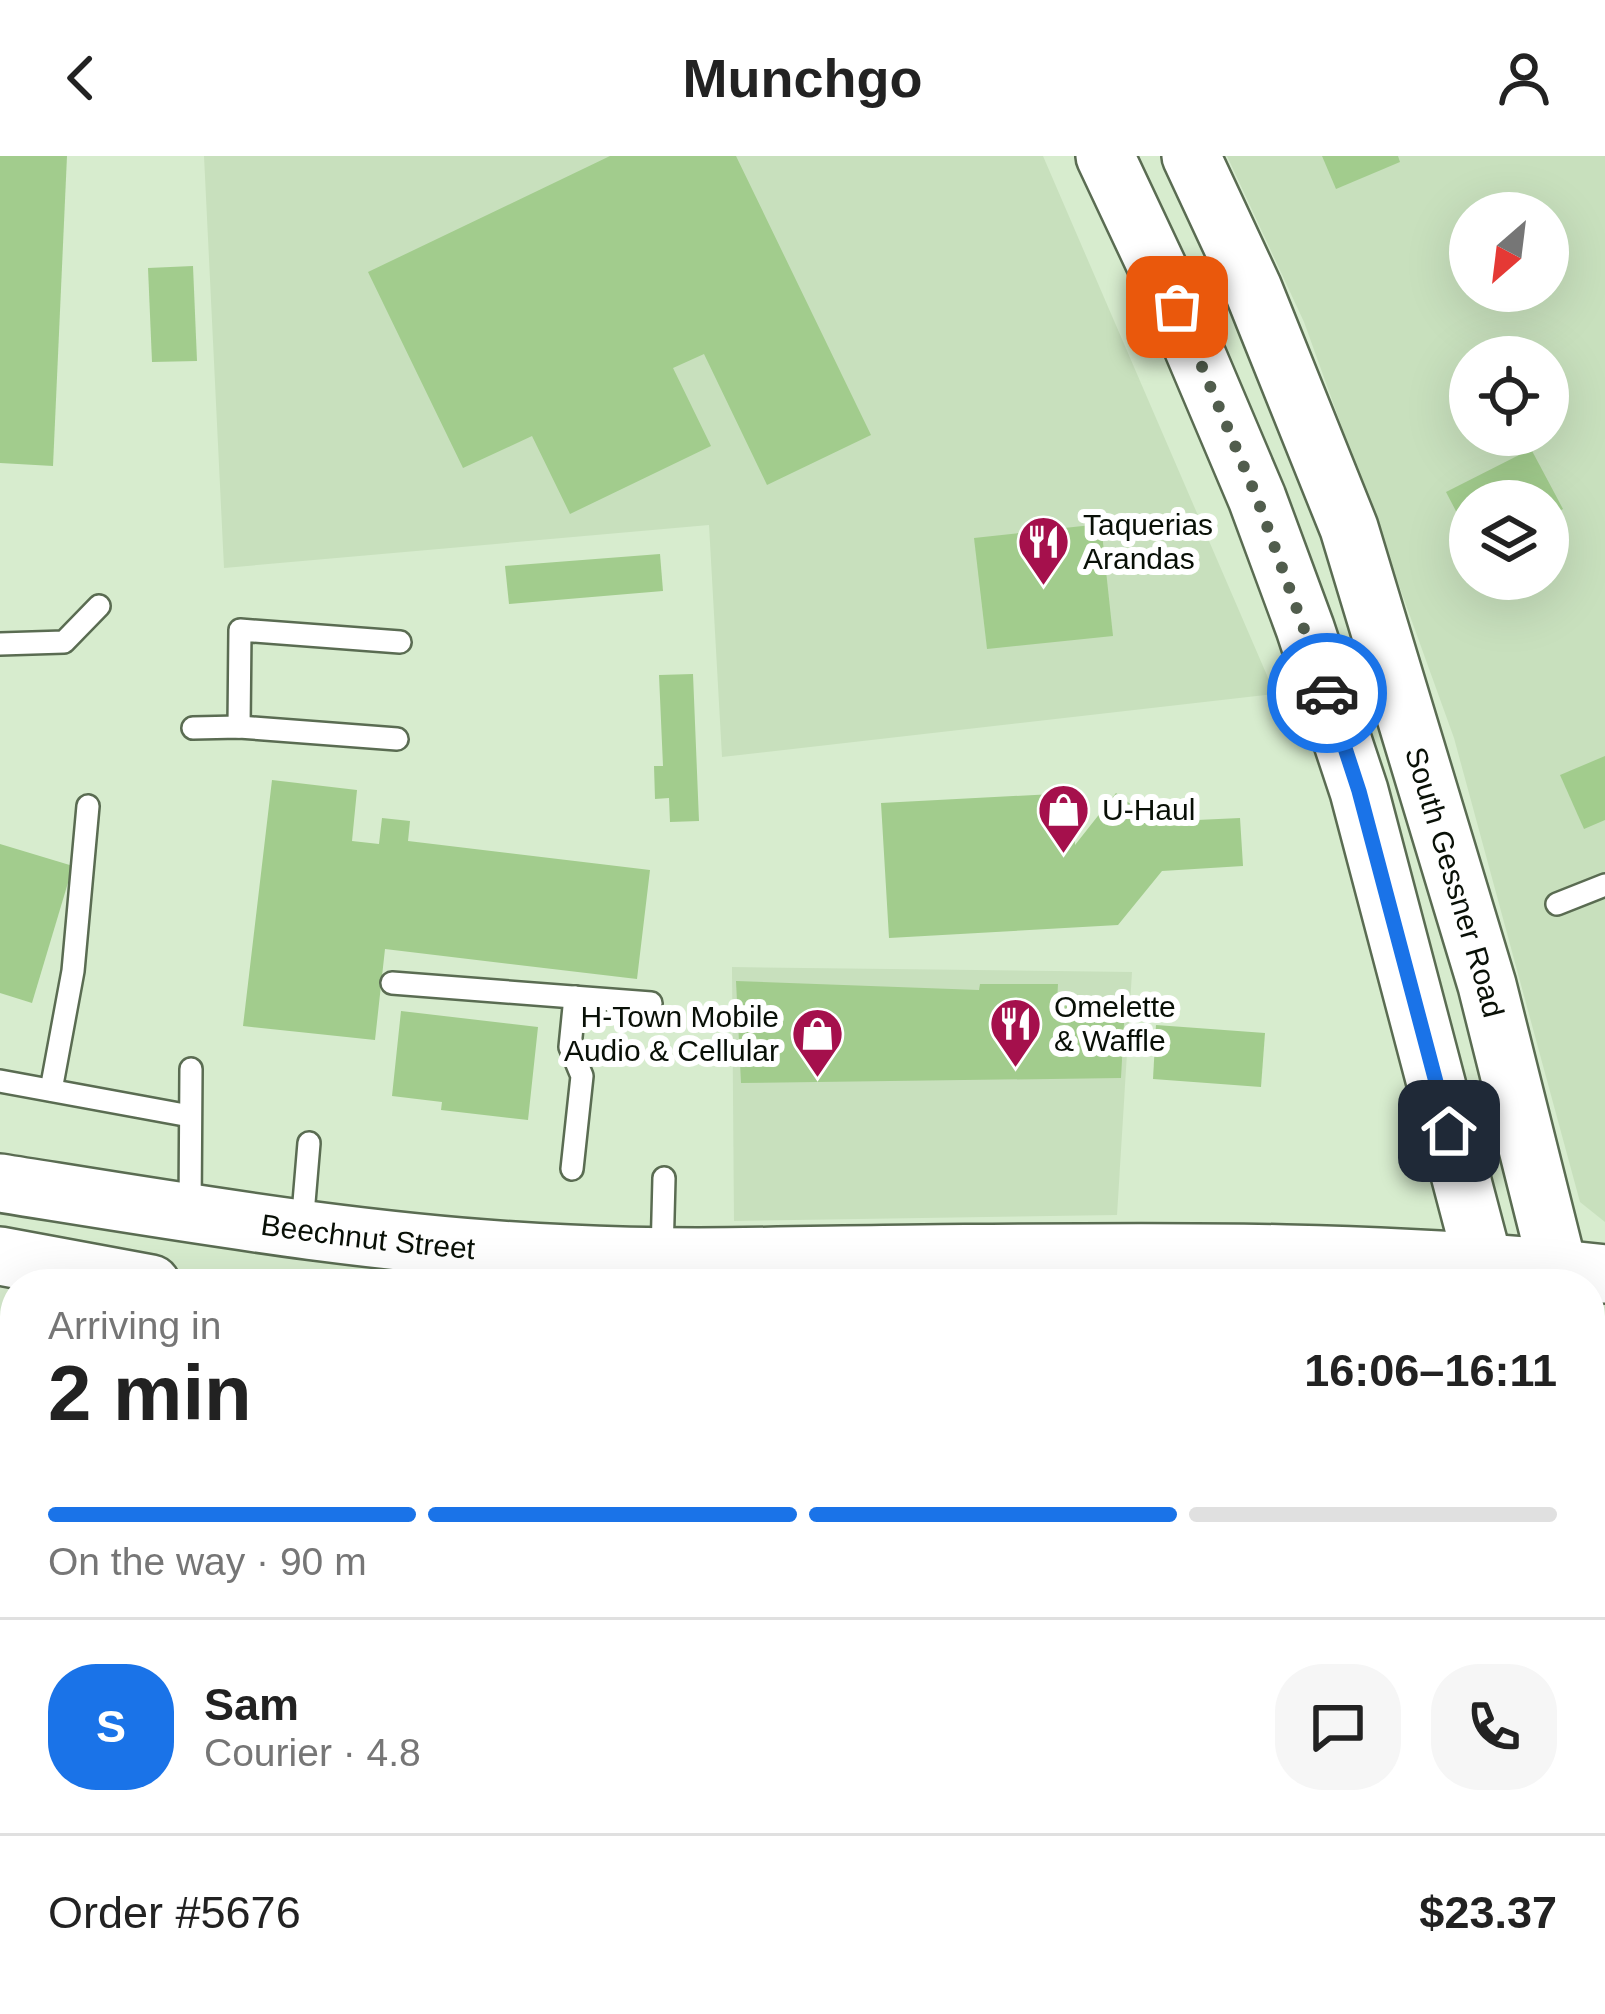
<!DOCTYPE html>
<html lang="en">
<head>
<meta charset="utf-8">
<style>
	:root { --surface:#fff; --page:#f6f6f6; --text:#222; --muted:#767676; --line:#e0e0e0; --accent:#1a73e8 }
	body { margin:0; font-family:Helvetica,sans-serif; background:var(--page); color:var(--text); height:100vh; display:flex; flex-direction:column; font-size:45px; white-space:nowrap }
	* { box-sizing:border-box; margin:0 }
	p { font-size:39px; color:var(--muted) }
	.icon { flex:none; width:66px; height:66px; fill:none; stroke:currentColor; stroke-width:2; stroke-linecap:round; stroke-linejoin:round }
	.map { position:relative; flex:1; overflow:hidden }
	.sheet { position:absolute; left:0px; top:1113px; width:1605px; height:747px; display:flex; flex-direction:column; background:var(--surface); border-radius:48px 48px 0 0; box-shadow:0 12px 48px #0002 }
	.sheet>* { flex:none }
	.needle { width:78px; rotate:208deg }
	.controls { position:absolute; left:1449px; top:36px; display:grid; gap:24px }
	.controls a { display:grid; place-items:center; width:120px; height:120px; border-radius:50%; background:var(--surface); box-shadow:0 12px 48px #0002; font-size:60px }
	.pin { position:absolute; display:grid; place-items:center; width:102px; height:102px; color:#fff; margin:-51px; border-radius:24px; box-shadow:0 6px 18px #0006 }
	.courier { position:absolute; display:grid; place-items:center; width:120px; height:120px; margin:-60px; border:9px solid #1a73e8; border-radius:50%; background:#fff; color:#222; box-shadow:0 3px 15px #0007 }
	.head em { font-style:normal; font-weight:700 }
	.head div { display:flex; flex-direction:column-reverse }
	.head { display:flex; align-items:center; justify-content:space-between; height:204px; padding:0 48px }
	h1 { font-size:78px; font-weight:700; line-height:90px }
	.bar { display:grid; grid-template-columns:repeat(4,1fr); gap:18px 12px; align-content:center; height:144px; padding:0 48px }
	.bar i { height:15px; border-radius:9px; background:var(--line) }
	.bar .active { background:var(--accent) }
	.bar p { grid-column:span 4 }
	.line { display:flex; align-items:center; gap:30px; padding:0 48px; border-top:3px solid var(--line) }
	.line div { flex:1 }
	.round { display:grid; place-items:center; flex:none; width:126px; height:126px; border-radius:48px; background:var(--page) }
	header { display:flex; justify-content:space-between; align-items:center; height:156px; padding:0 48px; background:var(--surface); font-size:54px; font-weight:700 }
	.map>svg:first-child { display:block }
	.built { fill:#c8e0bd; fill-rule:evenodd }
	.building { fill:#a2cc8d }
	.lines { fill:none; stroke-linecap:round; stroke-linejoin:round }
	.service-casing { stroke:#5a6c52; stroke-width:26 }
	.minor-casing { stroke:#5a6c52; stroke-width:44 }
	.secondary-casing { stroke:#5a6c52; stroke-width:62 }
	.service { stroke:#fff; stroke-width:21 }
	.minor { stroke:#fff; stroke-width:39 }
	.secondary { stroke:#fff; stroke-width:57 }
	.done { stroke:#515d4d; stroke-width:12; stroke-dasharray:0 21.6 }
	.route { stroke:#1a73e8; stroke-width:15 }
	.labels { text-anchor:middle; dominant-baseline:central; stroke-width:12; stroke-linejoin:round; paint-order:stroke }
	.poi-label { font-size:30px; fill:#091007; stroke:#fff; text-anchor:start }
	.street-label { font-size:30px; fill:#091007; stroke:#fff }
</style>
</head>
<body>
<header><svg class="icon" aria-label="back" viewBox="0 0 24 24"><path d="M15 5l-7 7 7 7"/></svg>Munchgo<svg class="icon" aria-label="person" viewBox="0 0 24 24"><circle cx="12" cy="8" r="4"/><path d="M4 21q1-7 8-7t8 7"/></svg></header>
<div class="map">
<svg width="1605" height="1858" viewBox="0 0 1605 1858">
	<rect width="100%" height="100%" fill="#d7ecce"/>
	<g class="built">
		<path d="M204,0H1043L1275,538L722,601L709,369L224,412Z"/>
		<path d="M1227,0H1605V1066L1580,1046L1454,582L1304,166ZM1470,57H1548V135H1470ZM1470,201H1548V279H1470ZM1470,345H1548V423H1470Z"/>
		<path d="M732,811L1132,816L1117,1059L734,1065Z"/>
	</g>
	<g class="building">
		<path d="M0,0H67L53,310L0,307Z"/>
		<path d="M610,0H736L871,279L767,329L704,198L673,212L711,290L570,358L532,280L463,312L368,116Z"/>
		<path d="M1322,0H1398L1400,6L1336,33Z"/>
		<path d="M193,110L197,205L152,206L148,112Z"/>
		<path d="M1531,293L1563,353L1548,361V345H1470V382L1446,336Z"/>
		<path d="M1101,368L1113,480L987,493L974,382Z"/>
		<path d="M660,398L663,435L509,448L505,410Z"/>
		<path d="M693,518L699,665L670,666L669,642L655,643L654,610H663L659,519Z"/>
		<path d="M1605,600V664L1584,673L1560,619Z"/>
		<path d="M272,624L357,634L352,685L379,688L382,662L410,665L408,685L650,714L637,823L385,793L375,884L243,870Z"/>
		<path d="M1072,637L1075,689L1116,637L1154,666L1240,662L1243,710L1162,715L1118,769L889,782L881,647Z"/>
		<path d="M0,688L73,710L32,847L0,837Z"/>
		<path d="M736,825L979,834L980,828H1058L1057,847L1125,850L1121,922L741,927Z"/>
		<path d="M401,855L538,871L528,964L441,954L442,946L392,940Z"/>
		<path d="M1156,869L1265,877L1261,931L1153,923Z"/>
		<path d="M0,1201L15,1204V1264L0,1261Z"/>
		<path d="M0,1403L15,1407L2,1471H0Z"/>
		<path d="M0,1678L15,1681V1767L0,1764Z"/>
		<path d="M669,1845H713L708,1858H664Z"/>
		<path d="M719,1845H761L760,1858H718Z"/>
		<path d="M1205,1845H1266L1265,1858H1204Z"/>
		<path d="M1382,1845H1493V1851H1460V1858H1382Z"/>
	</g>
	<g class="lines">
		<defs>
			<g id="service">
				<path d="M0,488L64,486L99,450"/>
				<path d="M239,571L240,474L400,486"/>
				<path d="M193,572L239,571L397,583"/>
				<path d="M1557,748L1605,729"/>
				<path d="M392,827L651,847"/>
				<path d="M0,925L190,960"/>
				<path d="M51,934L73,815L88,650"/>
				<path d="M572,1013L582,920L570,891L575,841"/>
				<path d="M190,1057L191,913"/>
				<path d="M302,1070L309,987"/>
				<path d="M662,1099L664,1022"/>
			</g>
			<g id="minor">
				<path d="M0,1573L15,1575"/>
				<path d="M1098,1845L1099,1858"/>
			</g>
			<g id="secondary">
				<path d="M1105,0L1176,151L1257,342L1305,472L1359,635L1489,1128"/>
				<path id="s1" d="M1191,0L1253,133L1349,372L1487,829L1562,1128"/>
				<path id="s2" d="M0,1027C188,1057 378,1090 569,1098C687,1104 805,1099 923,1098C1151,1096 1379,1092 1605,1118"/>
				<path d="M0,1100L151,1128"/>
				<path d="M1590,1196L1605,1198"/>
				<path d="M1590,1275L1605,1366"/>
				<path d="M1587,1845L1588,1858"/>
			</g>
		</defs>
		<use href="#service" class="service-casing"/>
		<use href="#minor" class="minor-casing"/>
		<use href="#secondary" class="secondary-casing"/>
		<use href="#service" class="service"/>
		<use href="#minor" class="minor"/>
		<use href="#secondary" class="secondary"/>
	</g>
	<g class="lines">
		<path class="done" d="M1177,151L1257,342L1327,537"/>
		<path class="route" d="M1327,537L1359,635L1449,975"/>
	</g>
	<defs>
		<symbol id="restaurant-pin" viewBox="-11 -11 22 30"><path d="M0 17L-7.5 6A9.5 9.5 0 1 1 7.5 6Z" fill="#a5104c" stroke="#fff"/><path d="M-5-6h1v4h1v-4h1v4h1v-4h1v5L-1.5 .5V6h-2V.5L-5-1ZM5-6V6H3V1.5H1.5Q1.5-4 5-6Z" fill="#fff"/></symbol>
		<symbol id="shop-pin" viewBox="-11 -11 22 30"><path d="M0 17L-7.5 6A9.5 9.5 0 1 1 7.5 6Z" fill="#a5104c" stroke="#fff"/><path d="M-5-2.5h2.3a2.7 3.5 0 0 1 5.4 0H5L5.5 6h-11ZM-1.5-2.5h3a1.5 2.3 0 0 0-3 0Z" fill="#fff"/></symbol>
	</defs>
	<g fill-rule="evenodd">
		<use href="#restaurant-pin" x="1014" y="356" width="59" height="81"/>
		<use href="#shop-pin" x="1034" y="624" width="59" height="81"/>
		<use href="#restaurant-pin" x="986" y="838" width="59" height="81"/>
		<use href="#shop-pin" x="788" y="848" width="59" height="81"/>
	</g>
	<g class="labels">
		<g class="poi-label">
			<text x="1083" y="368">Taquerias<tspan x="1083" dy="34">Arandas</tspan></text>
			<text x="1102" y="653">U-Haul</text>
			<text x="1054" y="850">Omelette<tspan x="1054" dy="34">&amp; Waffle</tspan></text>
			<text x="779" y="860" text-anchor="end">H-Town Mobile<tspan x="779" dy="34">Audio &amp; Cellular</tspan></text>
		</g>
		<g class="street-label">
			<text stroke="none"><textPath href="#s1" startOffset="774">South Gessner Road</textPath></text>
			<text stroke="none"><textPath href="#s2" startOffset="372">Beechnut Street</textPath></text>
		</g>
	</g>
</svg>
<div class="controls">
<a><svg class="needle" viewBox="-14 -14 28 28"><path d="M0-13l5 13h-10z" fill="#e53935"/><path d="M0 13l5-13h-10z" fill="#767676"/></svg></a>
<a><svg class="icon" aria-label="locate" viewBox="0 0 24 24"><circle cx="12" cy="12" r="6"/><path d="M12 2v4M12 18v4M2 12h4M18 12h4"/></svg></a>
<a><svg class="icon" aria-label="layers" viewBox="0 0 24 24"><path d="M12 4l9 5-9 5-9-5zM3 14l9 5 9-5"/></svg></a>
</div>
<div class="pin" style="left:1177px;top:151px;background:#ea580c"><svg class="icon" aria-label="bag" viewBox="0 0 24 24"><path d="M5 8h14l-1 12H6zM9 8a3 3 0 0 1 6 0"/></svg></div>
<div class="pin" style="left:1449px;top:975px;background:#1f2937"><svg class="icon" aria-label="home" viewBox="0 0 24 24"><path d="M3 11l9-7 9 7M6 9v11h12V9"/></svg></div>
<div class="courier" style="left:1327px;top:537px"><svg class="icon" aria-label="car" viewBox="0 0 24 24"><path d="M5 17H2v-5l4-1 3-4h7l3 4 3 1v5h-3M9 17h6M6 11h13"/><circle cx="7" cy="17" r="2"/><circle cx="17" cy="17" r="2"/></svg></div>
<section class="sheet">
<div class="head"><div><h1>2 min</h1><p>Arriving in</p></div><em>16:06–16:11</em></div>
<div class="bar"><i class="active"></i><i class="active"></i><i class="active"></i><i></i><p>On the way · 90 m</p></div>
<div class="line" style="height:216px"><b class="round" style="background:var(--accent);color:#fff">S</b><div><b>Sam</b><p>Courier · 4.8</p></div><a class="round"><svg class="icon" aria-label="chat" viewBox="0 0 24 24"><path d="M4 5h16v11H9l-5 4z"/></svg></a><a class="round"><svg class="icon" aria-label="phone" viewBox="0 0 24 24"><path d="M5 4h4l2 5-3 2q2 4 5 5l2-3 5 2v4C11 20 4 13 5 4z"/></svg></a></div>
<div class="line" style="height:156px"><div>Order #5676</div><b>$23.37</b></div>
</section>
</div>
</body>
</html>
